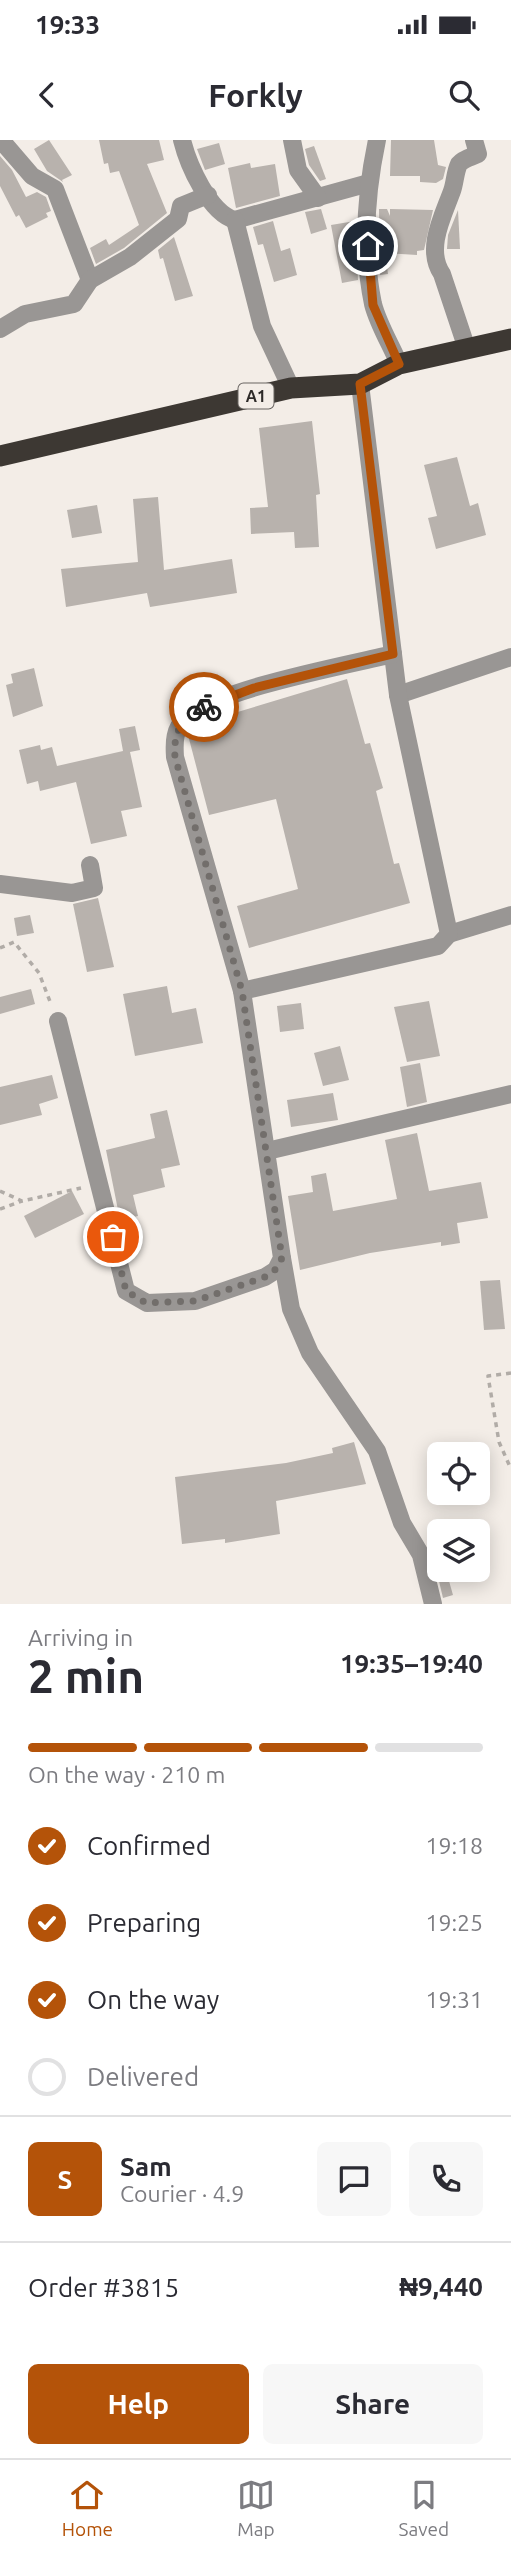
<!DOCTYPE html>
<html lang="en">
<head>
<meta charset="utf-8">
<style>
	:root { --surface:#fff; --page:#f7f7f7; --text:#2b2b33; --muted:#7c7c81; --line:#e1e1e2; --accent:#b45309 }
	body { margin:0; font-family:Ubuntu,sans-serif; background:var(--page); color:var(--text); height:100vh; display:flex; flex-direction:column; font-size:26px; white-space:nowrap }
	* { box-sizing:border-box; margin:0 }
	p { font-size:23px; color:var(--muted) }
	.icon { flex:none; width:38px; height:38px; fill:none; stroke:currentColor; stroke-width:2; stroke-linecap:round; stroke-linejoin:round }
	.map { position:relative; height:1464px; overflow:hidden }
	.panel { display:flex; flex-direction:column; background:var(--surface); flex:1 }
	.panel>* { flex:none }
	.controls { position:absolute; left:427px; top:1302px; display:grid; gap:14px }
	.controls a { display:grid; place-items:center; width:63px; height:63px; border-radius:10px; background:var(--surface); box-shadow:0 4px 18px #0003; font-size:35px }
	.pin { position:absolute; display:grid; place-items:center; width:60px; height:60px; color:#fff; margin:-30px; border:4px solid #fff; border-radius:50%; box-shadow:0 2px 7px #0007 }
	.courier { position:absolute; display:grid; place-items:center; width:70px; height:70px; margin:-35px; border:5px solid #b45309; border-radius:50%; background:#fff; color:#222; box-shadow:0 2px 9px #0007 }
	.headline em { font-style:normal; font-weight:600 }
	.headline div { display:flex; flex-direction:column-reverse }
	.headline { display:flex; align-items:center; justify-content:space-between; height:119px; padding:0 28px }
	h1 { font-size:46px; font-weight:600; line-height:52px }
	.bar { display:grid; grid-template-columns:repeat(4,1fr); gap:10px 7px; align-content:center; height:84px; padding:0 28px }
	.bar i { height:9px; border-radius:5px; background:var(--line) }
	.bar .on { background:var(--accent) }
	.bar p { grid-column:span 4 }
	.line { display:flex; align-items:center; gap:18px; padding:0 28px; border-top:2px solid var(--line) }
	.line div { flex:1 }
	.round { display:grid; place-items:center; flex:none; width:74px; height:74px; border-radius:10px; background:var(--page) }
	ol { padding:0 28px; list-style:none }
	li { display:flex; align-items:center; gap:21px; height:77px }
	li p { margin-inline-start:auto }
	li .icon { padding:7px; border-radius:50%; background:var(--accent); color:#fff; stroke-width:4 }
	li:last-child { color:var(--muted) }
	li i { width:38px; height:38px; border:4px solid var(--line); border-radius:50% }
	.action { display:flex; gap:14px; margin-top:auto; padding:14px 28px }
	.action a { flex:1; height:80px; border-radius:10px; background:var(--accent); color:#fff; font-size:28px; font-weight:600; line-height:80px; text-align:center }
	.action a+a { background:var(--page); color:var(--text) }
	.status { display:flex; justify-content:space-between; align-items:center; height:49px; padding:0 35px; background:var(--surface); direction:ltr }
	.status svg { height:19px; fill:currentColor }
	header { display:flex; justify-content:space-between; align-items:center; height:91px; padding:0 28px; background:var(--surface); font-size:32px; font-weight:600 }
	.tab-bar { display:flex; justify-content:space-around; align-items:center; height:98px; border-top:2px solid var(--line); background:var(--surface); font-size:19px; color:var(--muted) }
	.tab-bar a { display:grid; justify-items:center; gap:4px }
	.tab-bar .on { color:var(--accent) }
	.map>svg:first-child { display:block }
	.building { fill:#b8b2ad }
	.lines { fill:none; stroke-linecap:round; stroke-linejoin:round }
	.path { stroke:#b1aca7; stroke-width:3.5; stroke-dasharray:5 5; stroke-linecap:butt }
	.street { stroke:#999694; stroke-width:18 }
	.highway { stroke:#3d3833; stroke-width:21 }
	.done { stroke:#726e6b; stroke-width:7; stroke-dasharray:0 12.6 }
	.route { stroke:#b45309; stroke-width:9 }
	.labels { text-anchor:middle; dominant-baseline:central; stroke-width:6; stroke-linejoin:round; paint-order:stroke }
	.shield { fill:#f3ede7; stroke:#686461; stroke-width:2 }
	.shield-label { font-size:16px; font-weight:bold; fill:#2d2a28 }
</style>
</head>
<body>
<div class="status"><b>19:33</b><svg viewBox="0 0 49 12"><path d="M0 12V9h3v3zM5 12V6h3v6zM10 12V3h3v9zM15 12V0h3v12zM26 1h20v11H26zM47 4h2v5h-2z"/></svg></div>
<header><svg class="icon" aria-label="back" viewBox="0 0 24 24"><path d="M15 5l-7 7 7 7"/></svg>Forkly<svg class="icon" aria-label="search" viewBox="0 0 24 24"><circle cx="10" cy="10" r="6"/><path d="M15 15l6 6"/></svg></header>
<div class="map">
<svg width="511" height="1464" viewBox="0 0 511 1464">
	<rect width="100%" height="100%" fill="#f3ede7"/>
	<g class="building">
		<path d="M49,0L72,35L62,40L63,42L47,31L34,9Z"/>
		<path d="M99,0H159L164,20L147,24L167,73L124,108L96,124L90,108L106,99L109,105L139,85L119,31L110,33L108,23L104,24Z"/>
		<path d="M391,0H434L438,25L446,27L443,39L436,43L420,42V36H390Z"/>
		<path d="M219,3L225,24L205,30L197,9Z"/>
		<path d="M314,6L326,39L320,41L309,25L305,9Z"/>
		<path d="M0,16L12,30L26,57L37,52L46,57L51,71L46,73L48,77L26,88L19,75L16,77L0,46Z"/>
		<path d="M250,23L251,28L275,24L280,56L236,68L228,28Z"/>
		<path d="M321,69L327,89L311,94L305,72Z"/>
		<path d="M379,69H387L390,76V69L433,70L424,110L417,111V115L385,113L388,134L380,135Z"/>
		<path d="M458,70L460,109H447L448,95Z"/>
		<path d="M273,81L281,111L290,108L297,135L274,142L263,104L258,105L253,87Z"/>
		<path d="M355,81L358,140L342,143L331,85Z"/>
		<path d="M174,97L193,156L175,161L163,118L160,119L158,110Z"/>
		<path d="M312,281L320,354L316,355L319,407L295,408L294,392L251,394L250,368L268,367L259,288Z"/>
		<path d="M457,317L470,366L478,363L486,395L436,409L428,378L437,376L424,325Z"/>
		<path d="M158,357L164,430L232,419L237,453L150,467L147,453L66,467L61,429L138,422L133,359Z"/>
		<path d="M97,365L102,393L72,398L67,370Z"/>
		<path d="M34,528L43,566L13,577L6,545L13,543L11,534Z"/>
		<path d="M347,539L365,604L370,603L383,648L376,651L394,724L399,723L410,763L249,808L237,766L298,749L276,659L209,675L188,595L193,587L220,572L221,577Z"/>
		<path d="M135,586L140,610L130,612L142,667L121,671L127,696L91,704L76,642L40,651L38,641L27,644L19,610L40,605L41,610L52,607L57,626L123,611L119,589Z"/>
		<path d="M98,758L114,827L87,832L73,764Z"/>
		<path d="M30,775L34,793L17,796L14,778Z"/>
		<path d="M167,846L172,873L196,868L203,903L135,916L123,854Z"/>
		<path d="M31,849L35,864L0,874V857Z"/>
		<path d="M429,861L440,916L407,922L394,867Z"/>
		<path d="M301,863L304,889L280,892L277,866Z"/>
		<path d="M340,906L349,940L323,946L314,913Z"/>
		<path d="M420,923L427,962L407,967L400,927Z"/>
		<path d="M52,935L58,958L39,964L42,975L0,985V947Z"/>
		<path d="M333,953L338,980L291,987L287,960Z"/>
		<path d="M167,970L180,1025L161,1029L165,1047L133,1055L138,1076L120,1080L106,1010L155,998L150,974Z"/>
		<path d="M417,993L429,1051L481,1042L488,1078L457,1083L460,1103L441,1106V1102L370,1113L300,1130L288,1056L313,1052L311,1036L326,1033L333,1071L397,1059L385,1000Z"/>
		<path d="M72,1051L84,1074L35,1098L24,1076Z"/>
		<path d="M500,1140L505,1189L484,1190L480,1141Z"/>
		<path d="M354,1302L366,1344L276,1361L280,1394L225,1403V1399L182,1404L175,1337L286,1323L333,1313L332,1308Z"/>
		<path d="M447,1434L453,1455L443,1458L438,1437Z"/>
	</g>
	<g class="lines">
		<g class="path">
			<path d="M0,808L14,802L39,833L51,864"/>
			<path d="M0,1051L22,1061L81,1048"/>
			<path d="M0,1069L22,1061"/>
			<path d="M511,1233L488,1236L499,1302L511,1329"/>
		</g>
		<g class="street">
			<path d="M1,0L32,36L55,49L90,140"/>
			<path d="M182,0C188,24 209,73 235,80L369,43"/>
			<path d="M292,0L298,30L318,58"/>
			<path d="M377,0C366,52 362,111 373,164C378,184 391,205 399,224"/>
			<path d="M235,80L262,186L291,248"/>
			<path d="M0,189L25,174L74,164L90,140L130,117L178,79L181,66L208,55"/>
			<path d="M467,209L442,134C425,109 443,76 452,51C455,43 455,32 459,24C464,18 472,17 478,14L474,0"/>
			<path d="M398,555L511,517"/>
			<path d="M0,744L72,753L94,748L90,725"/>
			<path d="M449,794L511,775"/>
			<path d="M242,851L438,806L449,794L398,555L360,244"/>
			<path d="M58,881L126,1151L147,1163L195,1161L265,1137L276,1130L282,1118L242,851L175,617C174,602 174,589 186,578C217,549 348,525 393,514"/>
			<path d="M267,1011L511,954"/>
			<path d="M282,1118L291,1169L310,1213L377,1311L402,1383L421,1415L433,1464"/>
		</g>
		<path class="highway" d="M0,316L291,248L360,244L399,224L511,199"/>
	</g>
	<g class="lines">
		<path class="done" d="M113,1097L126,1151L146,1163L195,1161L265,1137L276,1129L282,1118L242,851L175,617C173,594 181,576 204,567"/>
		<path class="route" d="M204,567L254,548L393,514L360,244L399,224L373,165L368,106"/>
	</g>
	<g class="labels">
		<rect class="shield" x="238.5" y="243.5" width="35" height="25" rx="5"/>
		<g class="shield-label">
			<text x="256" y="256">A1</text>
		</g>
	</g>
</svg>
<div class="controls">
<a><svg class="icon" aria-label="locate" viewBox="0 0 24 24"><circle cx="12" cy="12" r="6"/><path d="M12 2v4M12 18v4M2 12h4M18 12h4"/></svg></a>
<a><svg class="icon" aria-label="layers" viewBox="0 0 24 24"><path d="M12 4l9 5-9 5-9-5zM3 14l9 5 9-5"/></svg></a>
</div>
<div class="pin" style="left:113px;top:1097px;background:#ea580c"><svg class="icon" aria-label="bag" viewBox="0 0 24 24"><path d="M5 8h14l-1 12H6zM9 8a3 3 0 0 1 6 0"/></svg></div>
<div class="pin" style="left:368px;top:106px;background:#1f2937"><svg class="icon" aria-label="home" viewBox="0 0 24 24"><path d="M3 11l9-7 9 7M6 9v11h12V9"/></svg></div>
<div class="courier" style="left:204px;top:567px"><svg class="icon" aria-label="bike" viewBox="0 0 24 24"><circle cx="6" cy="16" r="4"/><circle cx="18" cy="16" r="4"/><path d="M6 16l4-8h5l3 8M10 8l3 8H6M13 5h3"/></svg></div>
</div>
<section class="panel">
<div class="headline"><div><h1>2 min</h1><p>Arriving in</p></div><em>19:35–19:40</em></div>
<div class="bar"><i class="on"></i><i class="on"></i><i class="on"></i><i></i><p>On the way · 210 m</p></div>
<ol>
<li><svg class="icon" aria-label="check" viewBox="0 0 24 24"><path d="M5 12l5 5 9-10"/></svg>Confirmed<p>19:18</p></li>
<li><svg class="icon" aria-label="check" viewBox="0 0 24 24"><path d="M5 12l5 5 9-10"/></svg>Preparing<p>19:25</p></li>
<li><svg class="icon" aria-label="check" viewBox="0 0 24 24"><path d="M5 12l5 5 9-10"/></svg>On the way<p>19:31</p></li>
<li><i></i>Delivered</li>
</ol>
<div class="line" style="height:126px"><b class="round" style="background:var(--accent);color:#fff">S</b><div><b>Sam</b><p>Courier · 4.9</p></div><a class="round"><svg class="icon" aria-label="chat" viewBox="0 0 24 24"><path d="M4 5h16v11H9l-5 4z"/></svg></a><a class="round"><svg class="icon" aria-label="phone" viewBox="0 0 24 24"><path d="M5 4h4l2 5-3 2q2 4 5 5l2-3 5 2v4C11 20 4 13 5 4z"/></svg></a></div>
<div class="line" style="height:91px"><div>Order #3815</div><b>₦9,440</b></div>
<div class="action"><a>Help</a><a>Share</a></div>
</section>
<nav class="tab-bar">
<a class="on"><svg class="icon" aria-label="home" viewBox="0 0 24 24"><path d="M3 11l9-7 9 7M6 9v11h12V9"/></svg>Home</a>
<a><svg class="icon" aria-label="map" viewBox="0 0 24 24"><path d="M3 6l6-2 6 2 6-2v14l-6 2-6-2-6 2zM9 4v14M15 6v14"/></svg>Map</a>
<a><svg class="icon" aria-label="saved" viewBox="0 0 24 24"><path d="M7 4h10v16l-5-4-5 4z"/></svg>Saved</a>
</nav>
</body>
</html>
